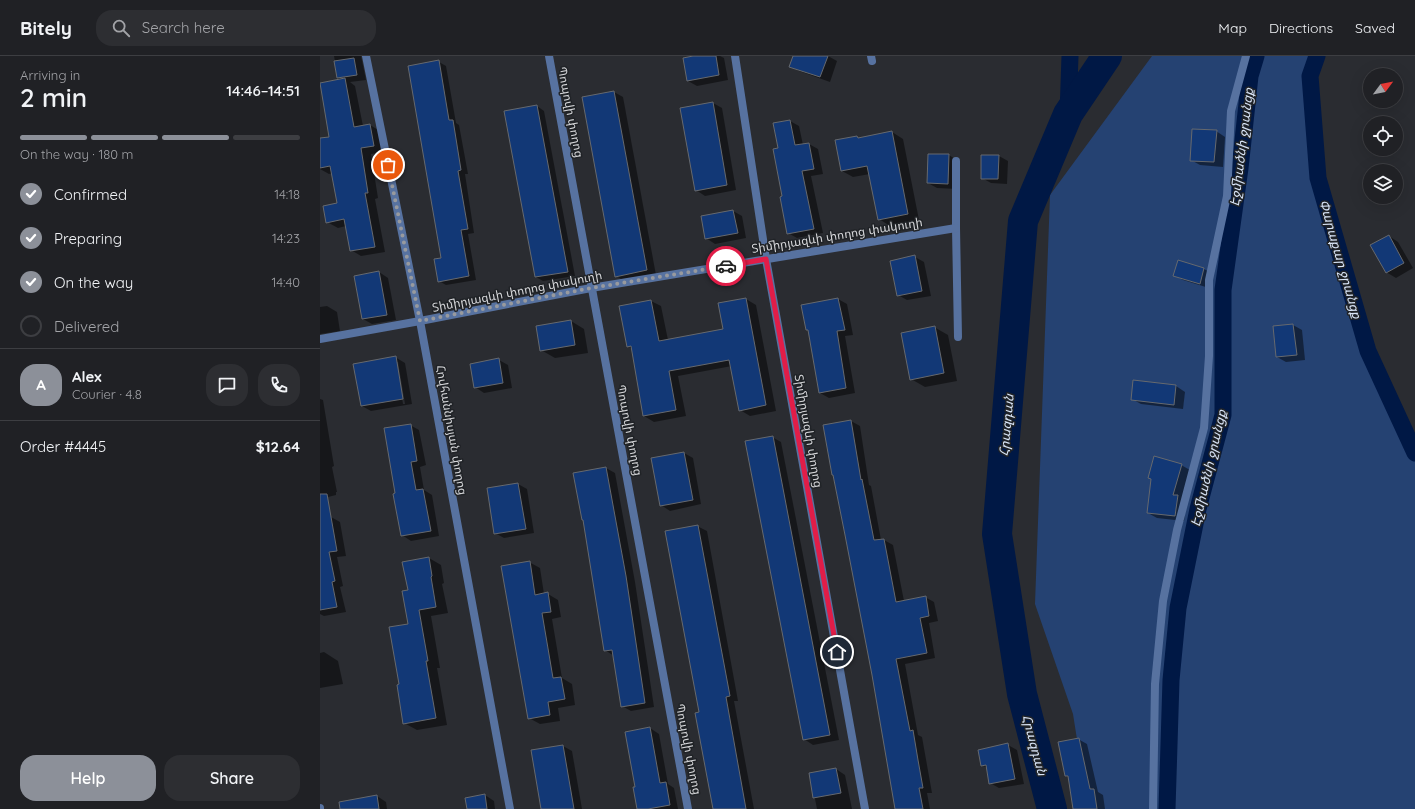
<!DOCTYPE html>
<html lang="en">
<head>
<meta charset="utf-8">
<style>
	:root { --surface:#202125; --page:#2d2e32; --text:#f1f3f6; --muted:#a2a3a7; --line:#3d3e42; --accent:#8c9099 }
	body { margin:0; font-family:Quicksand,"Noto Sans Armenian",sans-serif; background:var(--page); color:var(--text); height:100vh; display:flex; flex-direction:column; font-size:15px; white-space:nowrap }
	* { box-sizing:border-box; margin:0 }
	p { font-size:13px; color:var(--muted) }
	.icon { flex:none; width:22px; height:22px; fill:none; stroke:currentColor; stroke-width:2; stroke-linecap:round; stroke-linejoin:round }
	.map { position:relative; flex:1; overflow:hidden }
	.side { display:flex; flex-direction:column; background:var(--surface); width:320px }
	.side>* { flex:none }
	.needle { width:26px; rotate:58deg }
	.tools { position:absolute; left:1043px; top:12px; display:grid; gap:8px }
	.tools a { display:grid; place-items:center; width:40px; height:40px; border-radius:50%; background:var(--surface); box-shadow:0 4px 16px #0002,0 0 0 1px var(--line); font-size:20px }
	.pin { position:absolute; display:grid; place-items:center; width:34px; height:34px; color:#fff; margin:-17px; border:2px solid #fff; border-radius:50%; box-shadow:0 1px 4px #0007 }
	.courier { position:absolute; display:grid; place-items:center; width:40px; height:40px; margin:-20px; border:3px solid #e11d48; border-radius:50%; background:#fff; color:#222; box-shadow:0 1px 5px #0007 }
	.headline em { font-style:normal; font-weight:600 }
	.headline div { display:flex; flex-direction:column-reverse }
	.headline { display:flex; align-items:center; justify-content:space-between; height:68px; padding:0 20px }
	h1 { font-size:26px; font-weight:600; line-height:30px }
	.bar { display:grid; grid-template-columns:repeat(4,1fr); gap:6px 4px; align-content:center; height:48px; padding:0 20px }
	.bar i { height:5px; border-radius:3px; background:var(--line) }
	.bar .on { background:var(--accent) }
	.bar p { grid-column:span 4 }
	.line { display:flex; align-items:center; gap:10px; padding:0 20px; border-top:1px solid var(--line) }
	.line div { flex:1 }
	.round { display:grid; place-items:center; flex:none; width:42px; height:42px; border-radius:16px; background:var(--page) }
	ol { padding:0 20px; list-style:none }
	li { display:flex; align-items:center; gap:12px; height:44px }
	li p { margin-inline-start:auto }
	li .icon { padding:4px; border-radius:50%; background:var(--accent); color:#fff; stroke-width:4 }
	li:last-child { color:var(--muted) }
	li i { width:22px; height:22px; border:2px solid var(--line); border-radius:50% }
	.cta { display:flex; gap:8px; margin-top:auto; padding:8px 20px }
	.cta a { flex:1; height:46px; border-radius:16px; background:var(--accent); color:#fff; font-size:16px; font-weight:600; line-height:46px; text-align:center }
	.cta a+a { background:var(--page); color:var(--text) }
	header { display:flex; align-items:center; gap:24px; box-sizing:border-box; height:56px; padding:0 20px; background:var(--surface); border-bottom:1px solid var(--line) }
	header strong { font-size:19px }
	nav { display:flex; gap:22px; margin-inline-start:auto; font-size:14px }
	.search { width:280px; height:36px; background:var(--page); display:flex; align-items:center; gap:10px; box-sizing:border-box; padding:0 14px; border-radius:16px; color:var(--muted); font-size:15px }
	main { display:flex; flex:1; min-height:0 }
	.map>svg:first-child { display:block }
	.green { fill:#254272 }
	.shadow { fill:#0007; fill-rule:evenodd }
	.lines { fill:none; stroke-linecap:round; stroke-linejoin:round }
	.canal { stroke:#001845; stroke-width:17 }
	.river { stroke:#001845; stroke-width:30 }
	.building { fill:#123876; stroke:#66696e }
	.lane { stroke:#5772a0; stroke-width:8 }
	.street { stroke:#5772a0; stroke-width:8 }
	.done { stroke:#989a9e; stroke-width:4; stroke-dasharray:0 7.2 }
	.route { stroke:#e11d48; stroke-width:5 }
	.labels { text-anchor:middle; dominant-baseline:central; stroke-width:3; stroke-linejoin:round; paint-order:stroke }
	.street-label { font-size:12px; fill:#d4d5d8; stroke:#202327 }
	.water-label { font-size:13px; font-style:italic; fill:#d9e5f8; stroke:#202327 }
</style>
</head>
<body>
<header>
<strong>Bitely</strong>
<div class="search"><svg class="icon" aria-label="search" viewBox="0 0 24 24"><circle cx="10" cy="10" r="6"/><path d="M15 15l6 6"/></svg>Search here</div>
<nav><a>Map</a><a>Directions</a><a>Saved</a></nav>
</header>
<main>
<section class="side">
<div class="headline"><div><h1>2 min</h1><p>Arriving in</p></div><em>14:46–14:51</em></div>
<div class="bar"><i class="on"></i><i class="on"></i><i class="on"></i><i></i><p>On the way · 180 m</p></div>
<ol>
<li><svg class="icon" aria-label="check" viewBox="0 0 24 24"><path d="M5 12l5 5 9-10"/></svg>Confirmed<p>14:18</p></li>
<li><svg class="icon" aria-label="check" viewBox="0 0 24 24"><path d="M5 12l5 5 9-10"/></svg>Preparing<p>14:23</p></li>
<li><svg class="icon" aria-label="check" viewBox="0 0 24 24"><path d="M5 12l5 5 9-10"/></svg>On the way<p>14:40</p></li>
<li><i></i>Delivered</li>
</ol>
<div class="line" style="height:72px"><b class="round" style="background:var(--accent);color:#fff">A</b><div><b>Alex</b><p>Courier · 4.8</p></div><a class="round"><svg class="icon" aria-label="chat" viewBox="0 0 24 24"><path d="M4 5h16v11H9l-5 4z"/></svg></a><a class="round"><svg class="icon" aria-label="phone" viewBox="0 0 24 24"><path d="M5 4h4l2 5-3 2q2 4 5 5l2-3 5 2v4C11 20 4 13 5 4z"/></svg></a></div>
<div class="line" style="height:52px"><div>Order #4445</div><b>$12.64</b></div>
<div class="cta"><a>Help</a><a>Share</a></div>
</section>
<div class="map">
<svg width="1095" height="753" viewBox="0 0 1095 753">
	<rect width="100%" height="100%" fill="#2a2c31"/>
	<path class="green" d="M832,0H995L991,59L1025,219L1095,387V753H768L753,658L715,548L730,139Z"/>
	<g class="shadow">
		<path d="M14,0H41L46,24L30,26L35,30L43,70L50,69L60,75L64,96L51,98L58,142L55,143L65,196L41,200L31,194L26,170L18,172L7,166L18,148L13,117L9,118L0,113V83L11,81L21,24L18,22Z"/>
		<path d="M378,0H400L404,2L408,24L377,30L368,25Z"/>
		<path d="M474,0H508L517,5L510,26L479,15L470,10Z"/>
		<path d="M119,6L126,10L136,67L139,69L148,118H145L154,177L148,178L156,224L126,229L119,225L122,203Z"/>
		<path d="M294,36L303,41L336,219L305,225L296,220Z"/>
		<path d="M393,47L402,52L416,134L385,140L376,134Z"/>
		<path d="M217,50L224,55L255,220L223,225L216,221Z"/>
		<path d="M470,65L479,70L483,89L489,88L498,93L503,118L491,120L503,177L477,182L468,177L463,141L459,93L454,68Z"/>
		<path d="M896,75L905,81L903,111L880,109L871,104Z"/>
		<path d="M572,76L583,83L599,164L570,170L559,163L550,118L533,121L522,115L516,85L537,81L540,83Z"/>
		<path d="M629,99L638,105L637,133L617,132L608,127Z"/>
		<path d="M679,100L688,105L687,128L671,127L662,122Z"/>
		<path d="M413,155L422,160L426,182L395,188L386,182Z"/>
		<path d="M1069,180L1078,186L1093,212L1076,222L1066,216Z"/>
		<path d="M595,201L604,206L611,240L587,244L578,239Z"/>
		<path d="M859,205L884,213L893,218L889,232L863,224L854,219Z"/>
		<path d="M59,216L68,222L76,264L52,268L43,263L36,221Z"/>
		<path d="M426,243L436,249L456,355L430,360L420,354L412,310L358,320L366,360L334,366L324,360L312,293L308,290L300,251L331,245L341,250L348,284L405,274Z"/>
		<path d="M518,243L527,248L533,279L525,280L535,337L509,342L500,337L489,275L487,274L483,250Z"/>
		<path d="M7,250L17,256L20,275L0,278V251Z"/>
		<path d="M251,265L264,273L268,297L235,302L221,294Z"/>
		<path d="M973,269L982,274L985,304L966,306L957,301Z"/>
		<path d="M614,271L628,279L637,325L605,331L591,323Z"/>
		<path d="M75,301L85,307L92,348L51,355L42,350ZM76,306H78L85,348H83Z"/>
		<path d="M179,304L188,309L192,332L164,337L155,331Z"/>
		<path d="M814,326L856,330L865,336L863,353L821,348L812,343Z"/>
		<path d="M0,343L3,344L14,410L12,411L17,436H16V439L0,443Z"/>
		<path d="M531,365L540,370L549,429L551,430L561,484H564L573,489L584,545L605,541L614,546L618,565L609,567L615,602L585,608L598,679L602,681L612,737H607L610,753H576L553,619L514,419H512Z"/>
		<path d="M90,369L99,374L106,409L100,411L104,434L112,439L119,480L91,485L82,479L77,438Z"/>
		<path d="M452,381L461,386L519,684L493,689L484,683Z"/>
		<path d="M364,397L373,402L381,448L350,455L341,449Z"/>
		<path d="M861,409L870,414L864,465L837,462L828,457Z"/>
		<path d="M286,412L295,417L315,526L334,651L311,655L302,650L294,600L285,594L264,465L262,464Z"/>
		<path d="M198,428L207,433L214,477L184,482L175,477Z"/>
		<path d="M11,461L20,466L26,500L17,501L23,530L20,531L26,556L4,560L0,558V463Z"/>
		<path d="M377,470L387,475L418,645H414L434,753H394L380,657Z"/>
		<path d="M109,502L121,509L124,527L122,528L128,557L111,560L120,612H117L127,669L97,674L84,667L80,629L89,569V535Z"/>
		<path d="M209,506L220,512L224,538H228L238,544L241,561L232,563L242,622L252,628L255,649L238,652L240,665L220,668L209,662Z"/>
		<path d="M4,596L18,605L23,628L0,632V597Z"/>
		<path d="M330,672L339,678L348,728L354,732L358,753H317L314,732H316Z"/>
		<path d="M758,683L767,688L778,736L783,739L785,753H754L750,722L746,720Z"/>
		<path d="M688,689L697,694L704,728L679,732L670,727L667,712L662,709L659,694Z"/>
		<path d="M243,690L252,695L262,753H222Z"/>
		<path d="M516,713L525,719L532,753H497L490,718Z"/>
		<path d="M165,739L174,745L175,753H148Z"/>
		<path d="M57,740L66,746L67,753H34Z"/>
	</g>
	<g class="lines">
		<g class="canal">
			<path d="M997,0L990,20L998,122L1048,295L1095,397"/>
			<path d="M748,58L750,0"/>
			<path d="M847,753L851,624L858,552L878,453L903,359V234L920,112L930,20L936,0"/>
		</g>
		<path class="river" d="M732,753L702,638L677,478L703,165L748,58L787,0"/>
	</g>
	<g class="building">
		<path d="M373,0H396L399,19L367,25L363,2Z"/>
		<path d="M473,0H508L500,21L469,11Z"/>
		<path d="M34,2L37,19L17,22L14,5Z"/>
		<path d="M119,4L129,64H133L141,114L138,115L148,173L141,174L149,220L118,226L114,203L121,202L88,10Z"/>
		<path d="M25,22L34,71L50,68L54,90L41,92L48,137H45L55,191L30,195L24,163L6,167L3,150L17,147L10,110L0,112V82L9,81L0,27Z"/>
		<path d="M294,35L327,214L295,221L262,41Z"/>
		<path d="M393,46L407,129L375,135L360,52Z"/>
		<path d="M217,49L248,216L215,221L184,55Z"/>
		<path d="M470,64L475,89L489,87L494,113L482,115L494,173L467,178L460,141L462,140L453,93L458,92L453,67Z"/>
		<path d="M872,73L897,74L894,106L870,105Z"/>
		<path d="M572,75L588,158L558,164L547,110L521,115L515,84L537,80L538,82Z"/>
		<path d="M608,98H629L628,128L607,127Z"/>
		<path d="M661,99H679L678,123H661Z"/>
		<path d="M413,154L418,177L385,183L381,160Z"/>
		<path d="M1069,179L1084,207L1066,217L1050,189Z"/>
		<path d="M595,199L602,235L577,240L570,205Z"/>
		<path d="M858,204L884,212L880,228L853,220Z"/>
		<path d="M59,215L67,259L42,263L34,220Z"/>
		<path d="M426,242L446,349L419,355L409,304L349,315L356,354L323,360L311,290L307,291L299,250L331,244L339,285L403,273L398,247Z"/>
		<path d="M518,242L525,274L517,275L526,332L499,337L488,274H486L481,249Z"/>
		<path d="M251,264L255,289L220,295L216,270Z"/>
		<path d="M973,268L977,299L956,301L953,270Z"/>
		<path d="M615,270L624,317L590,324L581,277Z"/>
		<path d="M76,300L83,343L41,350L33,308Z"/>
		<path d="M179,302L183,327L154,332L150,308Z"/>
		<path d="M813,324L856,329L854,349L811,344Z"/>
		<path d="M531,364L541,424L542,423L554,484L564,483L576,546L606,540L609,560L600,562L607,597L576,603L590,675L593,674L598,704L603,732H599L603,753H575L552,619L525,479L513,419H512L503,369Z"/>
		<path d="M91,368L97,405L91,406L96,434L103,433L111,475L81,480L73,438L75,437L64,372Z"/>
		<path d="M453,380L510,679L483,684L425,385Z"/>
		<path d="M364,396L373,444L340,450L331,402Z"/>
		<path d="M834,400L862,408L853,439H858L855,460L827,457L831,423L828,422Z"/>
		<path d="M286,411L306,520L325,647L301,651L292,594L284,595L263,464H262L253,417Z"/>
		<path d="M198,427L206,473L174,478L167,432Z"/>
		<path d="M0,438H7L17,495L9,496L15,525L12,526L17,551L0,554Z"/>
		<path d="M378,469L410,640L406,641L426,753H393L375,657L379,656L345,475Z"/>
		<path d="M109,501L112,520L111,521L116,551L99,554L108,605H106L116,662L83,668L77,629L79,628L69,571L88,568L82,535L88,534L82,506Z"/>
		<path d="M210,505L215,539L228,536L231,556L222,557L233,622L241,621L245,643L228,646L230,659L208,663L181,510Z"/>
		<path d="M330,671L340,727L346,726L350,749L328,753H317L313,731H315L305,676Z"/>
		<path d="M759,682L770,733H774L777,753H753L748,720H745L738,686Z"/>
		<path d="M688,687L695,723L669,728L666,709L661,710L658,694Z"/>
		<path d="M243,689L254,753H221L211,694Z"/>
		<path d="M516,712L521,737L493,742L489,717Z"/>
		<path d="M165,738L167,753H147L145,742Z"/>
		<path d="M57,739L59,753H20L19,746Z"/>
	</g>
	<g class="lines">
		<g class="lane">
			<path d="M551,0L552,5"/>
			<path d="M636,105V172L638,281"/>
		</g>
		<g class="street">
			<path d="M46,0L100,265L190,753"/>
			<path d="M229,0L368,753"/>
			<path d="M415,0L446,203L545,753"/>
			<path d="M0,283L100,265L271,232L636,172"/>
			<path d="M0,752V753"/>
			<path d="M833,753L835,628L843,545L857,474L884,372L889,300V224L907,140L911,55L926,0"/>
		</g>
	</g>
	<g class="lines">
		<path class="done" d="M68,109L100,265L271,232L406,210"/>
		<path class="route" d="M406,210L446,203L517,596"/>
	</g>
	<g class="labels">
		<g class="street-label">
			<text transform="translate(251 56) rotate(79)">Պոպովի փողոց</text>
			<text transform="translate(517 179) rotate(-9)">Տիմիրյազևի փողոց փակուղի</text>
			<text transform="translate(197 235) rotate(-11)">Տիմիրյազևի փողոց փակուղի</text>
			<text transform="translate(132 374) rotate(80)">Հովհաննիսյան փողոց</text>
			<text transform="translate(310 374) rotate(79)">Պոպովի փողոց</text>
			<text transform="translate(489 375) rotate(80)">Տիմիրյազևի փողոց</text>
			<text transform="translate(369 693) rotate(79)">Պոպովի փողոց</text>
		</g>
		<g class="water-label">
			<text transform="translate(921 91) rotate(-83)">Էջմիածնի ջրանցք</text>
			<text transform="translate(1021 203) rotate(74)">Փարաքար ջրանցք</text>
			<text transform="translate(686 369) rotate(-85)">Հրազդան</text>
			<text transform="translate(888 412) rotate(-77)">Էջմիածնի ջրանցք</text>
			<text transform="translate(715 689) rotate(75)">Հրազդան</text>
		</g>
	</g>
</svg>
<div class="tools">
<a><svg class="needle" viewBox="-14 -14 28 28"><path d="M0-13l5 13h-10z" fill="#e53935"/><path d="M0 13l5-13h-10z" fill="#a2a3a7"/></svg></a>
<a><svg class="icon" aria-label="locate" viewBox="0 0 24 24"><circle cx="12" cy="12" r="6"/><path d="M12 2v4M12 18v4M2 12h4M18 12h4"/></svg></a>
<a><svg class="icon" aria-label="layers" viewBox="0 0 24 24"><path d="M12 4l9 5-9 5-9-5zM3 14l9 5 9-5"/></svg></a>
</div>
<div class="pin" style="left:68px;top:109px;background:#ea580c"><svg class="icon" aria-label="bag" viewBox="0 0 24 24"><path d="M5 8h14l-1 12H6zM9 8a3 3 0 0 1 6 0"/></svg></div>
<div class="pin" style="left:517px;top:596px;background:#1f2937"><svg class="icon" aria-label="home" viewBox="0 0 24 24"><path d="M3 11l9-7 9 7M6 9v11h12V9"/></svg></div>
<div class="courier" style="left:406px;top:210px"><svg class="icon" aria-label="car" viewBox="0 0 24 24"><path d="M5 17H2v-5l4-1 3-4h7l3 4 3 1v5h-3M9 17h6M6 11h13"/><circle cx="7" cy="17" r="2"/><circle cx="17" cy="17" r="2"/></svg></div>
</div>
</main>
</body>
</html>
